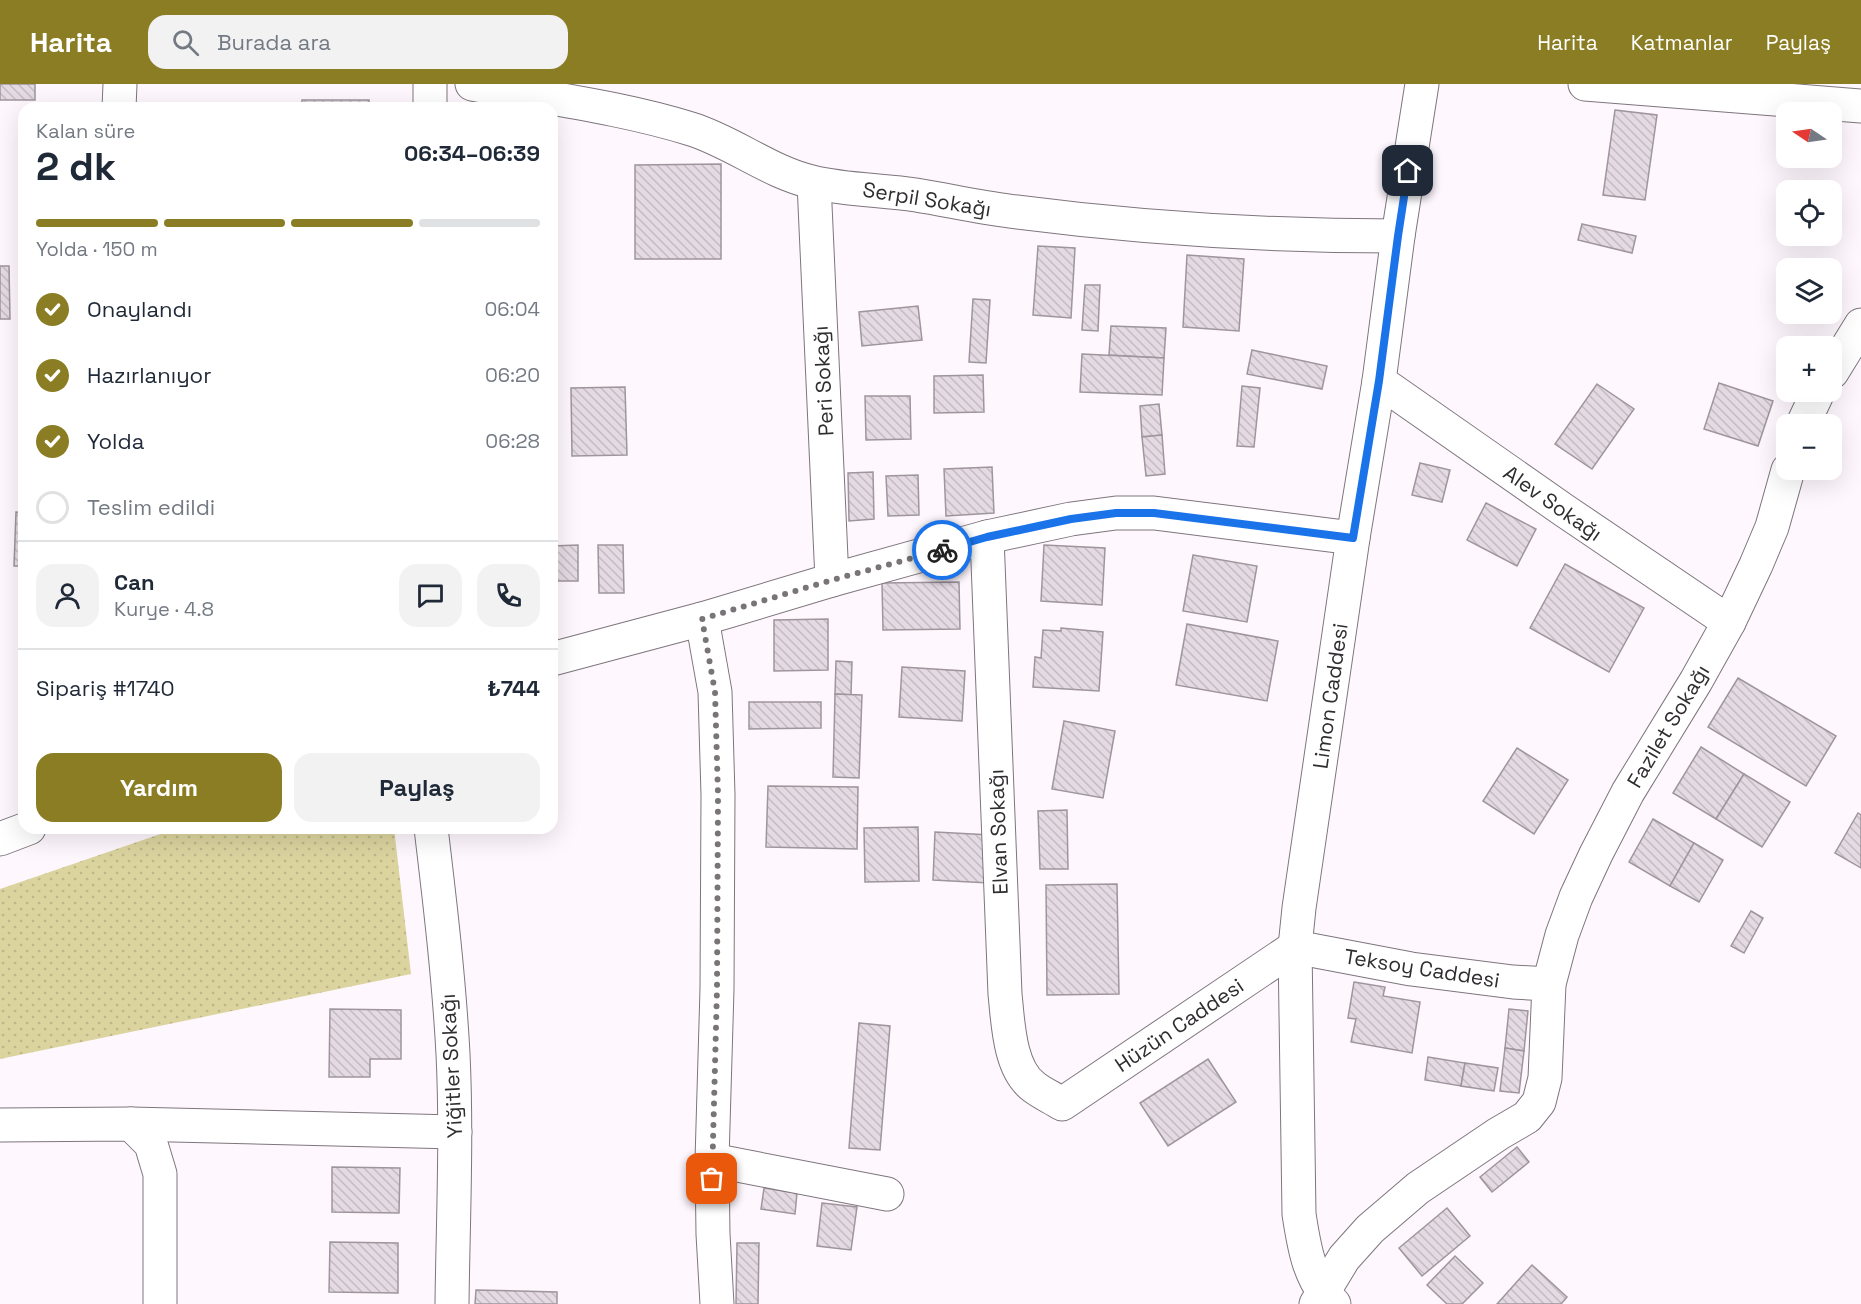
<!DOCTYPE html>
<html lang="tr">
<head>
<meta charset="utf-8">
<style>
	:root { --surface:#fff; --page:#f2f2f3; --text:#1f2937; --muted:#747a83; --line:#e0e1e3; --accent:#8a7d23 }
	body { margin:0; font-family:"Space Grotesk",sans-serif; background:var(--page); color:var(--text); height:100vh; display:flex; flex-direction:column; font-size:22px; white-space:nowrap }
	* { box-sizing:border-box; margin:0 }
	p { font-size:20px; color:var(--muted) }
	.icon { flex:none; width:33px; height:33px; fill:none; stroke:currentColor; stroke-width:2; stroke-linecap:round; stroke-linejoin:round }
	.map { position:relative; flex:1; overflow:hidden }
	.panel { position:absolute; left:18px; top:18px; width:540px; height:732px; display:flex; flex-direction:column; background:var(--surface); border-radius:18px; box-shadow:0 6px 24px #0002 }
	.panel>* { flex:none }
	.needle { width:39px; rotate:283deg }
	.fabs { position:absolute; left:1776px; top:18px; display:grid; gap:12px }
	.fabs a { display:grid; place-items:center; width:66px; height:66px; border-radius:12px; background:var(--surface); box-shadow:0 6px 24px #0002; font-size:30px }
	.pin { position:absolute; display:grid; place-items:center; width:51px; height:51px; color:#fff; margin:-26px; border-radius:12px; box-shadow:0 3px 9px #0006 }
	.courier { position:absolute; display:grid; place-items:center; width:60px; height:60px; margin:-30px; border:4px solid #1a73e8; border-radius:50%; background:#fff; color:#222; box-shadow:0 2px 8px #0007 }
	.head em { font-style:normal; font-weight:700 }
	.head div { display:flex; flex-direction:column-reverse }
	.head { display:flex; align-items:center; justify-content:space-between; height:102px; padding:0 18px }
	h1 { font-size:39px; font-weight:700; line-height:45px }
	.bar { display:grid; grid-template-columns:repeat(4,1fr); gap:9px 6px; align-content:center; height:72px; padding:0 18px }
	.bar i { height:8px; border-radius:4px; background:var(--line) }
	.bar .on { background:var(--accent) }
	.bar p { grid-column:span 4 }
	.line { display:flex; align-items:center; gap:15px; padding:0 18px; border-top:2px solid var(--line) }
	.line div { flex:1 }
	.round { display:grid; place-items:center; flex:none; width:63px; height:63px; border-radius:18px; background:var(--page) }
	ol { padding:0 18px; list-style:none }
	li { display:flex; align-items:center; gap:18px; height:66px }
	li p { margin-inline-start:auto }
	li .icon { padding:6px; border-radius:50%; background:var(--accent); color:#fff; stroke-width:4 }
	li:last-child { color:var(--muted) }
	li i { width:33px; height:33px; border:3px solid var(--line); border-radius:50% }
	.button { display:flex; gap:12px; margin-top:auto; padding:12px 18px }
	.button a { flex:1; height:69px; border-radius:18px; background:var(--accent); color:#fff; font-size:24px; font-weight:700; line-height:69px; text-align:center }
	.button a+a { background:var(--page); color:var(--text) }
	header { display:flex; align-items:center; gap:36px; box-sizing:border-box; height:84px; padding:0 30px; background:var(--accent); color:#fff }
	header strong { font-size:28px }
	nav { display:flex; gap:33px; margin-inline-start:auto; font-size:21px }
	.search { width:420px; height:54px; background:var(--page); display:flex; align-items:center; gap:15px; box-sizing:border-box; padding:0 21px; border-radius:18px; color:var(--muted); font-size:22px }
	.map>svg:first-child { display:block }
	.park { fill:url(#park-dots) }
	.building { fill:url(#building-back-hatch); stroke:#9e959d; stroke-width:1.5 }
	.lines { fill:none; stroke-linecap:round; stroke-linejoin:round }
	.minor-casing { stroke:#7e757d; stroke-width:35 }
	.minor { stroke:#fff; stroke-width:33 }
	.done { stroke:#787478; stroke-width:6; stroke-dasharray:0 10.8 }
	.route { stroke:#1a73e8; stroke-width:8 }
	.labels { text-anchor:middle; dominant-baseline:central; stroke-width:4.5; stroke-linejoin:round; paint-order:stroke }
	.street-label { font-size:21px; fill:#302d30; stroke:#fff }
</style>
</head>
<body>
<header>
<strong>Harita</strong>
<div class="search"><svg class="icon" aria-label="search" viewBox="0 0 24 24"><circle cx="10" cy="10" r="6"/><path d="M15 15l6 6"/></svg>Burada ara</div>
<nav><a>Harita</a><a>Katmanlar</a><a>Paylaş</a></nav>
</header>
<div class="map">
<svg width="1861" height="1220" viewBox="0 0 1861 1220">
	<defs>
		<pattern id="park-dots" width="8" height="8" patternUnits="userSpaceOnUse" patternTransform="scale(1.5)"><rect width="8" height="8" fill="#dcd49f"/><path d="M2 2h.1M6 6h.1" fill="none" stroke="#bdb689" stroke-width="1.8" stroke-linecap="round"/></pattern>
		<pattern id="building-back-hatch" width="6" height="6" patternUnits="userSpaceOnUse" patternTransform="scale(1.5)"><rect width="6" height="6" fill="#e4dae3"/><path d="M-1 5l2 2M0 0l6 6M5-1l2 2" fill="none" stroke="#c4bbc3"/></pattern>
	</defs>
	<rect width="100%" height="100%" fill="#fff7fe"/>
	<path class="park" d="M178,744H394L411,890L0,975V805Z"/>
	<g class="building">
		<rect x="0" y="0" width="35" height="16"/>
		<rect x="302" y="16" width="67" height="8"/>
		<path d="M1615,26L1657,31L1645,116L1603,111Z"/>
		<path d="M721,80V175H635V81Z"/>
		<path d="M1582,140L1636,152L1632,169L1578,156Z"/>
		<path d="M1038,162L1075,164L1071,234L1033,231Z"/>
		<path d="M1187,171L1244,175L1239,247L1183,243Z"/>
		<path d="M0,182H9L10,235H0Z"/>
		<path d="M1085,201H1100L1098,247L1082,246Z"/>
		<path d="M973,215L990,216L986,279L969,278Z"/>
		<path d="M918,222L922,256L862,262L859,228Z"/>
		<path d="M1111,242L1166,244L1164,274L1109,271Z"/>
		<path d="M1252,266L1327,282L1322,305L1247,290Z"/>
		<path d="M1082,270L1164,274L1162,311L1080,308Z"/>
		<path d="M983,291L984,328L934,329V292Z"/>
		<path d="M1719,299L1773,317L1758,362L1704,345Z"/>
		<path d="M1597,300L1634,325L1592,385L1555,360Z"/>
		<path d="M1242,302L1260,304L1254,363L1237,362Z"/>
		<path d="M625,303L627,371L572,372L571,304Z"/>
		<path d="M865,312H910L911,355L866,356Z"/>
		<path d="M1159,320L1162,351L1142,353L1140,322Z"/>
		<path d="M1162,351L1165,390L1146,392L1142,353Z"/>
		<path d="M1420,379L1450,386L1442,418L1412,411Z"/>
		<path d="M992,383L994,429L946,432L944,385Z"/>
		<path d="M873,388L874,435L849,437L848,389Z"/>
		<path d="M918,391L919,431L888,432L886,392Z"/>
		<path d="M1486,419L1536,445L1517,482L1467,456Z"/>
		<path d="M16,428L24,429V482H14Z"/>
		<path d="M578,461V497H556V510H552V462Z"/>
		<path d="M598,461H623L624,509H599Z"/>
		<path d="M1044,461L1105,464L1102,521L1041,517Z"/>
		<path d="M1193,471L1257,482L1247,538L1183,527Z"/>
		<path d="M1565,480L1644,524L1609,588L1530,544Z"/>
		<path d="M959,498L960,545L883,546L882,499Z"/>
		<path d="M828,535V586L774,587V536Z"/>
		<path d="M1187,540L1278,557L1267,617L1176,601Z"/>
		<path d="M1061,544L1103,548L1099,607L1033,603L1035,573L1041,574L1043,546L1061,547Z"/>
		<path d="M836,577L852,578L851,611L835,610Z"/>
		<path d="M902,583L965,587L962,637L899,633Z"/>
		<path d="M1738,594L1836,652L1806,702L1708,643Z"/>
		<path d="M835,610L862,611L859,694L833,693Z"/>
		<path d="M749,618H821V644L749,645Z"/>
		<path d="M1064,637L1115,647L1103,714L1052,705Z"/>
		<path d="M1701,663L1744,690L1716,735L1673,709Z"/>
		<path d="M1517,664L1568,696L1534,750L1483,717Z"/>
		<path d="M1744,690L1790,718L1762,763L1716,735Z"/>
		<path d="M768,702L858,703L857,765L766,763Z"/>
		<path d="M1067,726L1068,785H1040L1038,727Z"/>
		<path d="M1858,729L1861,731V784L1835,769Z"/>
		<path d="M1653,735L1694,759L1670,802L1629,778Z"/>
		<path d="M918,743L919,797L865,798L864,744Z"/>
		<path d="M935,748L991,751L989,799L933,796Z"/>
		<path d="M1694,759L1723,776L1699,818L1670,802Z"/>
		<path d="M1117,800L1119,910L1047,911L1046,801Z"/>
		<path d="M1751,827L1763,834L1744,869L1731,862Z"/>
		<path d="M1354,898L1385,903L1383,912L1420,918L1412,969L1351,958L1356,935L1348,934Z"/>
		<path d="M330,925L401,926V975H370V993H329Z"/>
		<path d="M1509,925L1528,927L1524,967L1505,964Z"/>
		<path d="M859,939L890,942L880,1066L849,1064Z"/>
		<path d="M1505,964L1524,967L1519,1009L1500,1007Z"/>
		<path d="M1428,973L1465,979L1461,1002L1425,996Z"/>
		<path d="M1208,975L1236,1018L1168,1062L1140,1019Z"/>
		<path d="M1465,979L1498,984L1494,1007L1461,1002Z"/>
		<path d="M1517,1063L1529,1078L1492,1108L1480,1093Z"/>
		<path d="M332,1083L400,1084L399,1129L332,1128Z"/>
		<path d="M764,1104L797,1109L795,1130L761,1125Z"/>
		<path d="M822,1119L857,1123L851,1166L817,1162Z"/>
		<path d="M1447,1124L1470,1152L1422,1192L1399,1164Z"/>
		<path d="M330,1158L398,1159V1209L329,1208Z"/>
		<path d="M737,1159H759L758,1220H736Z"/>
		<path d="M1455,1172L1483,1199L1462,1220H1447L1427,1201Z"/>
		<path d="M1532,1181L1567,1213L1561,1220H1497Z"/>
		<path d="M476,1206L557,1208V1220H475Z"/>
	</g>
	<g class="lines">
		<defs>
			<g id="minor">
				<path d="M472,0C545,14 620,23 691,45C733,58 769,88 812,98C844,106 883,106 916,111C947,116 978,123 1009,127C1138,144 1268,152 1398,152"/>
				<path d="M1585,0L1861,22"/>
				<path d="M119,24L120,0"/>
				<path d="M430,24V0"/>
				<path d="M814,99L832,496"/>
				<path d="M1832,288L1861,241"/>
				<path d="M1379,297L1565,427L1729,538"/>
				<path d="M1803,340L1818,308"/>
				<path d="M987,453L1005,910C1008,938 1009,985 1034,1003C1043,1010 1053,1014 1062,1020L1295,863L1411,885L1513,898L1549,900"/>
				<path d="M702,535L715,608L718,711L717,905L712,1076L713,1150L717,1220"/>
				<path d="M552,575L702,535L832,496L987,453L1071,435L1116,429H1154L1353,454"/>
				<path d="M431,744C440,819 449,895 453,970C457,1053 453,1137 452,1220"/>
				<path d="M0,755L29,744"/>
				<path d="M131,1040L455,1048"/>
				<path d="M0,1041L131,1040L151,1060L160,1090V1220"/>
				<path d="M712,1076L887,1110"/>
				<path d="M1316,1220L1344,1174L1370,1145L1418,1104L1498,1050L1527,1033L1539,1018L1545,994L1549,900L1562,851L1576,813L1596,770L1628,708L1696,597L1729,538L1756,481L1772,443L1788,386"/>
				<path d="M1334,1220C1309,1196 1304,1163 1299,1130L1295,863L1299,824L1353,454L1379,297L1398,152L1422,0"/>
			</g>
		</defs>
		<use href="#minor" class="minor-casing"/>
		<use href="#minor" class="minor"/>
	</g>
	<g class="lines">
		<path class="done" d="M712,1095L717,905L718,711L715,608L702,535L832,496L942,466"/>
		<path class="route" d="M942,466L987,453L1071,435L1116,429H1154L1353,454L1379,297L1398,152L1408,87"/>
	</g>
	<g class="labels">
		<g class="street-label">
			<text transform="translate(927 115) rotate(9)">Serpil Sokağı</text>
			<text transform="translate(823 297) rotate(-93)">Peri Sokağı</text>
			<text transform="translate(1553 419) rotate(35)">Alev Sokağı</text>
			<text transform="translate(1330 612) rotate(-82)">Limon Caddesi</text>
			<text transform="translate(1668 642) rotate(-59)">Fazilet Sokağı</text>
			<text transform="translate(998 748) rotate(-92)">Elvan Sokağı</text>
			<text transform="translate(1422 884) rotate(9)">Teksoy Caddesi</text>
			<text transform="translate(1179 941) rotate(-34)">Hüzün Caddesi</text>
			<text transform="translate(451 982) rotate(-93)">Yiğitler Sokağı</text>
		</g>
	</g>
</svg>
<div class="fabs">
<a><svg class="needle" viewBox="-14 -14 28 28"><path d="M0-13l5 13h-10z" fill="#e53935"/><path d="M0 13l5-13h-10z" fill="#747a83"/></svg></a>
<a><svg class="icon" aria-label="locate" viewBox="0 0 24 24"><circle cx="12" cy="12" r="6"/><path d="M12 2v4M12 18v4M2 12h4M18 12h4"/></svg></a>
<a><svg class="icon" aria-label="layers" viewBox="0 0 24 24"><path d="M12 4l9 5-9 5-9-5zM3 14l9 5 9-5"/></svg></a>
<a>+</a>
<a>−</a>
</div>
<div class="pin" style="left:712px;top:1095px;background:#ea580c"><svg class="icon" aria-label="bag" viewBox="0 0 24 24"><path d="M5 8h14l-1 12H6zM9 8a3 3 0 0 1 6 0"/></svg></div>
<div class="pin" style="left:1408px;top:87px;background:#1f2937"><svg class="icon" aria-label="home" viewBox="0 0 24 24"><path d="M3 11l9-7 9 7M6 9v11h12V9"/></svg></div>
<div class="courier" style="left:942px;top:466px"><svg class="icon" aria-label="bike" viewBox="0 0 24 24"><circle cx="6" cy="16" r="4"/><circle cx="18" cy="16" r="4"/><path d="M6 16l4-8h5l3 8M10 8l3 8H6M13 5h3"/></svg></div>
<section class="panel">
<div class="head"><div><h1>2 dk</h1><p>Kalan süre</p></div><em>06:34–06:39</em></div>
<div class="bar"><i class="on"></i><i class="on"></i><i class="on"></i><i></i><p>Yolda · 150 m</p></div>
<ol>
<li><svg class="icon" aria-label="check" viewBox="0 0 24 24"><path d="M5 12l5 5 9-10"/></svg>Onaylandı<p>06:04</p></li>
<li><svg class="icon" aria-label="check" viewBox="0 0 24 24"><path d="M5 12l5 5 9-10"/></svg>Hazırlanıyor<p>06:20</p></li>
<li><svg class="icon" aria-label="check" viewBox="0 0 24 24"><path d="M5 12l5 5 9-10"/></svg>Yolda<p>06:28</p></li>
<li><i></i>Teslim edildi</li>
</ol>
<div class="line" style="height:108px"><a class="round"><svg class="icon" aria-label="person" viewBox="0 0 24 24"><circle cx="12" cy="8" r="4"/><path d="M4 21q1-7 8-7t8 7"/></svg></a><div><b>Can</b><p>Kurye · 4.8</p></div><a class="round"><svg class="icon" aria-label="chat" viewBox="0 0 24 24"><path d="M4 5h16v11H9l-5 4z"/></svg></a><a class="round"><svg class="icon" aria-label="phone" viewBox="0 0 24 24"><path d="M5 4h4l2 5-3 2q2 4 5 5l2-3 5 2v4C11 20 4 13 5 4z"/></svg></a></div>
<div class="line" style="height:78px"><div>Sipariş #1740</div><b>₺744</b></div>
<div class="button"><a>Yardım</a><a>Paylaş</a></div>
</section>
</div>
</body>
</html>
